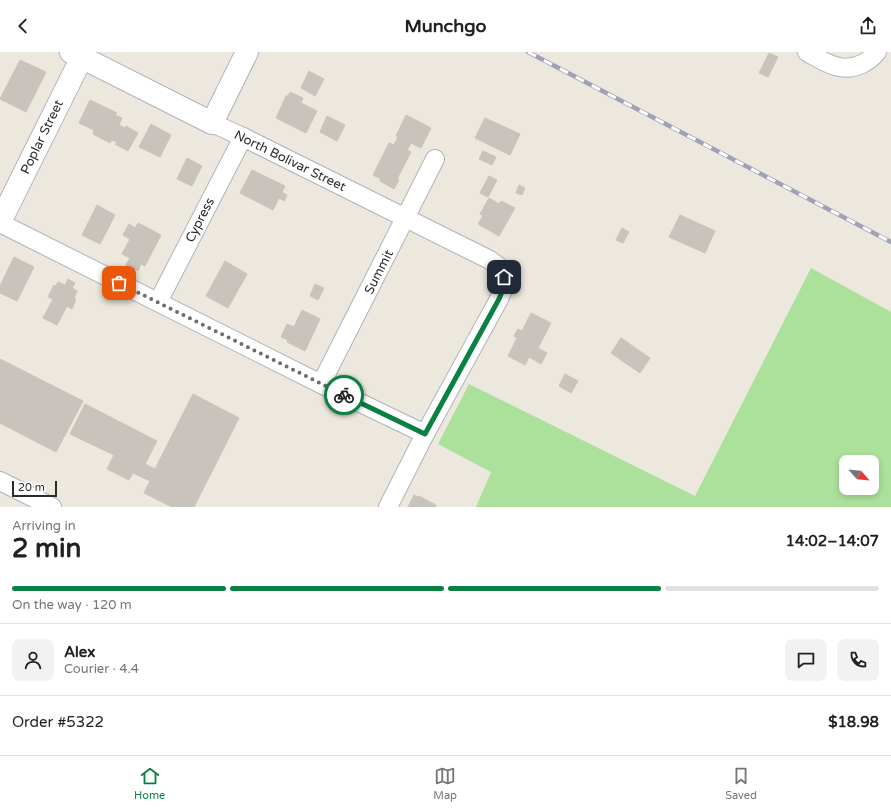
<!DOCTYPE html>
<html lang="en">
<head>
<meta charset="utf-8">
<style>
	:root { --surface:#fff; --page:#f2f2f2; --text:#202124; --muted:#757577; --line:#e0e0e0; --accent:#0b8043 }
	body { margin:0; font-family:"Varela Round",sans-serif; background:var(--page); color:var(--text); height:100vh; display:flex; flex-direction:column; font-size:15px; white-space:nowrap }
	* { box-sizing:border-box; margin:0 }
	p { font-size:13px; color:var(--muted) }
	.icon { flex:none; width:22px; height:22px; fill:none; stroke:currentColor; stroke-width:2; stroke-linecap:round; stroke-linejoin:round }
	.map { position:relative; height:455px; overflow:hidden }
	.details { display:flex; flex-direction:column; background:var(--surface); flex:1 }
	.details>* { flex:none }
	.needle { width:26px; rotate:117deg }
	.tools { position:absolute; left:839px; top:403px; display:grid; gap:8px }
	.tools a { display:grid; place-items:center; width:40px; height:40px; border-radius:8px; background:var(--surface); box-shadow:0 2px 6px #0003; font-size:20px }
	.scale { position:absolute; left:12px; bottom:10px; width:45px; box-sizing:border-box; padding-left:4px; border:2px solid #2b2b2b; border-top:0; font-size:11px; line-height:14px; white-space:nowrap; color:#2b2b2b; -webkit-text-stroke:3px #fff; paint-order:stroke }
	.pin { position:absolute; display:grid; place-items:center; width:34px; height:34px; color:#fff; margin:-17px; border-radius:8px; box-shadow:0 2px 6px #0006 }
	.courier { position:absolute; display:grid; place-items:center; width:40px; height:40px; margin:-20px; border:3px solid #0b8043; border-radius:50%; background:#fff; color:#222; box-shadow:0 1px 5px #0007 }
	.summary em { font-style:normal; font-weight:800 }
	.summary div { display:flex; flex-direction:column-reverse }
	.summary { display:flex; align-items:center; justify-content:space-between; height:68px; padding:0 12px }
	h1 { font-size:26px; font-weight:800; line-height:30px }
	.bar { display:grid; grid-template-columns:repeat(4,1fr); gap:6px 4px; align-content:center; height:48px; padding:0 12px }
	.bar i { height:5px; border-radius:3px; background:var(--line) }
	.bar .on { background:var(--accent) }
	.bar p { grid-column:span 4 }
	.line { display:flex; align-items:center; gap:10px; padding:0 12px; border-top:1px solid var(--line) }
	.line div { flex:1 }
	.round { display:grid; place-items:center; flex:none; width:42px; height:42px; border-radius:8px; background:var(--page) }
	header { display:flex; justify-content:space-between; align-items:center; height:52px; padding:0 12px; background:var(--surface); font-size:18px; font-weight:800 }
	.dock { display:flex; justify-content:space-around; align-items:center; height:56px; border-top:1px solid var(--line); background:var(--surface); font-size:11px; color:var(--muted) }
	.dock a { display:grid; justify-items:center; gap:2px }
	.dock .on { color:var(--accent) }
	.map>svg:first-child { display:block }
	.green { fill:#ace19c; fill-rule:evenodd }
	.building { fill:#c8c4bd; stroke:#c8c4b7 }
	.lines { fill:none; stroke-linecap:round; stroke-linejoin:round }
	.street-casing { stroke:#b1b2be; stroke-width:20 }
	.secondary-casing { stroke:#b1b2be; stroke-width:24 }
	.street { stroke:#fff; stroke-width:18 }
	.secondary { stroke:#fff; stroke-width:22 }
	.rail-casing { stroke:#a1a1b5; stroke-width:4.5 }
	.rail { stroke:#fff; stroke-width:3; stroke-dasharray:9; stroke-linecap:butt }
	.done { stroke:#6f6d6a; stroke-width:4; stroke-dasharray:0 7.2 }
	.route { stroke:#0b8043; stroke-width:5 }
	.labels { text-anchor:middle; dominant-baseline:central; stroke-width:3; stroke-linejoin:round; paint-order:stroke }
	.street-label { font-size:13px; fill:#2b2b2b; stroke:#fff }
</style>
</head>
<body>
<header><svg class="icon" aria-label="back" viewBox="0 0 24 24"><path d="M15 5l-7 7 7 7"/></svg>Munchgo<svg class="icon" aria-label="share" viewBox="0 0 24 24"><path d="M12 15V3M7 8l5-5 5 5M5 13v7h14v-7"/></svg></header>
<div class="map">
<svg width="891" height="455" viewBox="0 0 891 455">
	<rect width="100%" height="100%" fill="#ece8de"/>
	<path class="green" d="M811,216L891,260V455H476L491,420L438,392L469,332L695,444ZM846,410H872V436H846Z"/>
	<g class="building">
		<path d="M769,1L778,5L768,25L759,21Z"/>
		<path d="M20,8L46,20L26,60L0,47Z"/>
		<path d="M309,19L324,27L315,44L301,36Z"/>
		<path d="M290,40L303,46L301,51L317,59L306,81L276,66L286,44H288Z"/>
		<path d="M90,48L117,61L115,63L122,66L119,73L125,76L126,74L138,81L128,99L115,92L117,90L112,88L110,91L93,82L94,78L79,71Z"/>
		<path d="M406,63L431,76L421,96L411,91L407,98L411,100L397,127L399,128L394,137L380,129L381,127L373,123L389,91L394,93L398,85L396,84Z"/>
		<path d="M327,64L345,73L337,89L320,80Z"/>
		<path d="M485,66L520,82L510,103L475,86Z"/>
		<path d="M151,72L171,83L160,105L139,95Z"/>
		<path d="M483,99L496,105L492,113L479,107Z"/>
		<path d="M187,106L202,114L192,134L177,127Z"/>
		<path d="M252,118L285,134L282,140L287,143L284,149L279,146L273,158L240,141Z"/>
		<path d="M489,124L497,128L488,145L480,141Z"/>
		<path d="M519,133L525,136L522,143L516,141Z"/>
		<path d="M489,146L499,152L501,149L515,156L499,184L478,172L483,164L480,162Z"/>
		<path d="M97,153L115,163L100,192L82,183Z"/>
		<path d="M680,163L715,179L705,201L669,185Z"/>
		<path d="M138,171L161,183L145,214L141,212L138,219L126,213L130,206L122,202L130,187L123,183L129,172L135,176Z"/>
		<path d="M622,176L629,180L623,191L616,188Z"/>
		<path d="M14,205L34,215L17,249L0,241V234Z"/>
		<path d="M225,209L247,222L228,256L206,244Z"/>
		<path d="M68,227L75,231L72,236L77,239L74,246L76,247L72,257L67,254L57,273L43,266L53,247L48,245L54,233L56,234L58,230L65,233Z"/>
		<path d="M315,232L324,236L318,248L310,244Z"/>
		<path d="M302,258L320,267L305,299L287,290L288,288L281,285L287,272L294,275Z"/>
		<path d="M531,261L551,271L538,296L547,301L541,312L529,305L525,313L508,304L517,286L514,284L518,277L522,279Z"/>
		<path d="M621,286L650,306L640,321L611,301Z"/>
		<path d="M0,307L83,349L56,400L0,371Z"/>
		<path d="M565,322L578,329L571,341L559,334Z"/>
		<path d="M193,342L239,366L194,455H172L144,441L150,429L133,421L129,428L107,417L114,403L70,382L85,352L157,389L145,412L155,417Z"/>
		<path d="M414,443L418,445L419,444L436,453L435,455H436H408Z"/>
	</g>
	<g class="lines">
		<defs>
			<g id="street">
				<path d="M807,0C825,10 841,22 862,12C868,9 873,5 877,0"/>
				<path d="M212,71L243,85L490,208L498,214L504,225V235L499,247L425,382L388,455"/>
				<path d="M0,171L321,332L425,382"/>
				<path d="M158,250L243,85"/>
				<path d="M321,332L435,107"/>
				<path d="M0,429L52,455"/>
			</g>
			<g id="secondary">
				<path d="M71,0L212,71L247,0"/>
				<path d="M0,170L82,5"/>
			</g>
		</defs>
		<use href="#street" class="street-casing"/>
		<use href="#secondary" class="secondary-casing"/>
		<use href="#street" class="street"/>
		<use href="#secondary" class="secondary"/>
		<defs>
			<path id="rail" d="M528,0L891,190"/>
		</defs>
		<use href="#rail" class="rail-casing"/>
		<use href="#rail" class="rail"/>
	</g>
	<g class="lines">
		<path class="done" d="M119,231L344,343"/>
		<path class="route" d="M344,343L425,382L499,247L504,235V225"/>
	</g>
	<g class="labels">
		<g class="street-label">
			<text transform="translate(42 85) rotate(-64)">Poplar Street</text>
			<text transform="translate(290 109) rotate(26)">North Bolivar Street</text>
			<text transform="translate(200 168) rotate(-63)">Cypress</text>
			<text transform="translate(379 220) rotate(-63)">Summit</text>
		</g>
	</g>
</svg>
<div class="tools">
<a><svg class="needle" viewBox="-14 -14 28 28"><path d="M0-13l5 13h-10z" fill="#e53935"/><path d="M0 13l5-13h-10z" fill="#757577"/></svg></a>
</div>
<div class="scale">20 m</div>
<div class="pin" style="left:119px;top:231px;background:#ea580c"><svg class="icon" aria-label="bag" viewBox="0 0 24 24"><path d="M5 8h14l-1 12H6zM9 8a3 3 0 0 1 6 0"/></svg></div>
<div class="pin" style="left:504px;top:225px;background:#1f2937"><svg class="icon" aria-label="home" viewBox="0 0 24 24"><path d="M3 11l9-7 9 7M6 9v11h12V9"/></svg></div>
<div class="courier" style="left:344px;top:343px"><svg class="icon" aria-label="bike" viewBox="0 0 24 24"><circle cx="6" cy="16" r="4"/><circle cx="18" cy="16" r="4"/><path d="M6 16l4-8h5l3 8M10 8l3 8H6M13 5h3"/></svg></div>
</div>
<section class="details">
<div class="summary"><div><h1>2 min</h1><p>Arriving in</p></div><em>14:02–14:07</em></div>
<div class="bar"><i class="on"></i><i class="on"></i><i class="on"></i><i></i><p>On the way · 120 m</p></div>
<div class="line" style="height:72px"><a class="round"><svg class="icon" aria-label="person" viewBox="0 0 24 24"><circle cx="12" cy="8" r="4"/><path d="M4 21q1-7 8-7t8 7"/></svg></a><div><b>Alex</b><p>Courier · 4.4</p></div><a class="round"><svg class="icon" aria-label="chat" viewBox="0 0 24 24"><path d="M4 5h16v11H9l-5 4z"/></svg></a><a class="round"><svg class="icon" aria-label="phone" viewBox="0 0 24 24"><path d="M5 4h4l2 5-3 2q2 4 5 5l2-3 5 2v4C11 20 4 13 5 4z"/></svg></a></div>
<div class="line" style="height:52px"><div>Order #5322</div><b>$18.98</b></div>
</section>
<nav class="dock">
<a class="on"><svg class="icon" aria-label="home" viewBox="0 0 24 24"><path d="M3 11l9-7 9 7M6 9v11h12V9"/></svg>Home</a>
<a><svg class="icon" aria-label="map" viewBox="0 0 24 24"><path d="M3 6l6-2 6 2 6-2v14l-6 2-6-2-6 2zM9 4v14M15 6v14"/></svg>Map</a>
<a><svg class="icon" aria-label="saved" viewBox="0 0 24 24"><path d="M7 4h10v16l-5-4-5 4z"/></svg>Saved</a>
</nav>
</body>
</html>
